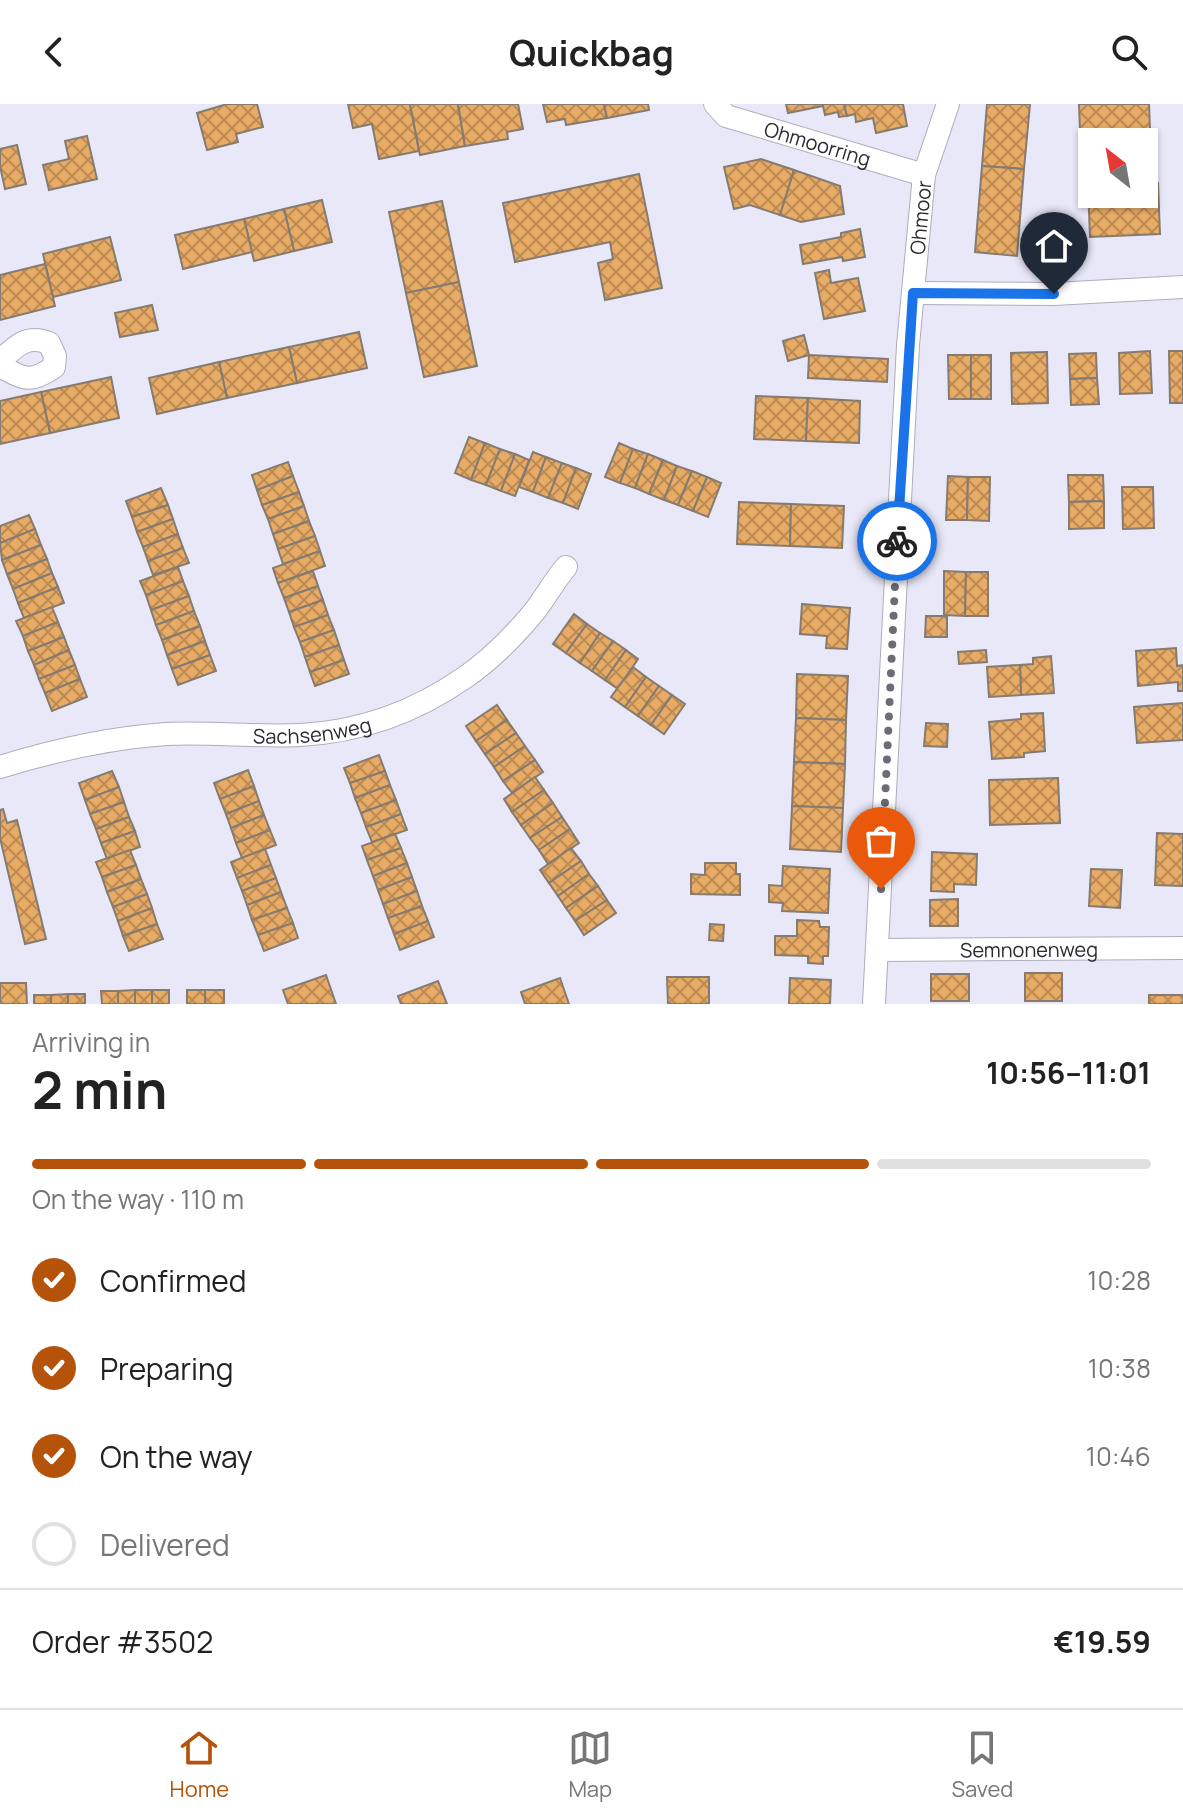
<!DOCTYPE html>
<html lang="en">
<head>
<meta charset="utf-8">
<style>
	:root { --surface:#fff; --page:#f2f2f2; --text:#222; --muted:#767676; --line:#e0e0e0; --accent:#b45309 }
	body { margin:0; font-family:Manrope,sans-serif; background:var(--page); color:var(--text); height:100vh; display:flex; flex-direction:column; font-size:30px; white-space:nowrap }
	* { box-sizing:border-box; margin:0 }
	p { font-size:26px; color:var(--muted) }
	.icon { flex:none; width:44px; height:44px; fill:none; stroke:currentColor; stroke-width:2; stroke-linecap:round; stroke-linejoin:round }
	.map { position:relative; height:900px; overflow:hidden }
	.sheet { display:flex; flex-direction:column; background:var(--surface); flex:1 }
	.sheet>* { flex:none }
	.needle { width:52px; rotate:329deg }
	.controls { position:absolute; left:1078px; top:24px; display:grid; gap:16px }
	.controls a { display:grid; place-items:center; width:80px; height:80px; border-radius:0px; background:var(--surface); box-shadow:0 2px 6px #0004; font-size:40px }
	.pin { position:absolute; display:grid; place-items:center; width:68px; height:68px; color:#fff; margin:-82px -34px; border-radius:50% 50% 50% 0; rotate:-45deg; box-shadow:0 0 8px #0007 }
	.pin .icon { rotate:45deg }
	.courier { position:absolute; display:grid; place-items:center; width:80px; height:80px; margin:-40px; border:6px solid #1a73e8; border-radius:50%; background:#fff; color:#222; box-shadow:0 2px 10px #0007 }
	.overview em { font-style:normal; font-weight:700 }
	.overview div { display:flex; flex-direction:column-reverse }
	.overview { display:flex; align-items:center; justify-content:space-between; height:136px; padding:0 32px }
	h1 { font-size:52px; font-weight:700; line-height:60px }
	.bar { display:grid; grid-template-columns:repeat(4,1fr); gap:12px 8px; align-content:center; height:96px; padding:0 32px }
	.bar i { height:10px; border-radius:6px; background:var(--line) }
	.bar .active { background:var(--accent) }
	.bar p { grid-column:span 4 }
	.line { display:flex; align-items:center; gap:20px; padding:0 32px; border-top:2px solid var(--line) }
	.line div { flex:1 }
	ol { padding:0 32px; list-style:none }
	li { display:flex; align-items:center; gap:24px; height:88px }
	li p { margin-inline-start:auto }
	li .icon { padding:8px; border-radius:50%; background:var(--accent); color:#fff; stroke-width:4 }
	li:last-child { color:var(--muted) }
	li i { width:44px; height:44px; border:4px solid var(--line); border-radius:50% }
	header { display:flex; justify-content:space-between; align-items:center; height:104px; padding:0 32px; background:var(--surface); font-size:36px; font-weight:700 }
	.dock { display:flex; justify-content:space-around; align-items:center; height:112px; border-top:2px solid var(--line); background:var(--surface); font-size:22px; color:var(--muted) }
	.dock a { display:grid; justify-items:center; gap:4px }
	.dock .active { color:var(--accent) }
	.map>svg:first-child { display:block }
	.building { fill:url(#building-cross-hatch); stroke:#867b70; stroke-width:2 }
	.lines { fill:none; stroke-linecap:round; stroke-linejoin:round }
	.street-casing { stroke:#adadbc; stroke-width:24 }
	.street { stroke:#fff; stroke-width:22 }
	.done { stroke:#6c6c76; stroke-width:8; stroke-dasharray:0 14.4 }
	.route { stroke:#1a73e8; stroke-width:10 }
	.labels { text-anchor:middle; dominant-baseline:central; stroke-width:7; stroke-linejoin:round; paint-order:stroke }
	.street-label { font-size:20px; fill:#2a2a30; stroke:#e8e8f8 }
</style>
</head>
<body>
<header><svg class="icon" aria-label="back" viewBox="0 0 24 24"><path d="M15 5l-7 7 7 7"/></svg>Quickbag<svg class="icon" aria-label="search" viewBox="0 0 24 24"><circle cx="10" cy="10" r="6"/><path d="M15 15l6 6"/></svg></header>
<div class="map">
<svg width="1183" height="900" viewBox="0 0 1183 900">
	<defs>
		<pattern id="building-cross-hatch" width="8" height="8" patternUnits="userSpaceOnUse" patternTransform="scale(2)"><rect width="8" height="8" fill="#e8ab66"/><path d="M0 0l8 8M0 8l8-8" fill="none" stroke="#bc8b54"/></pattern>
	</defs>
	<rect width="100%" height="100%" fill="#e8e8f8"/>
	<g class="building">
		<path d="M227,0H257L263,23L236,30L238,38L207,46L197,9Z"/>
		<path d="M348,0H410L419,47L379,55L372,20L353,24Z"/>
		<path d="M410,0H458L465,42L420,51Z"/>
		<path d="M458,0H518L523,25L507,28L508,35L465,42Z"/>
		<path d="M543,0H604L607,14L566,21L565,15L547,18Z"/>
		<path d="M604,0H648L649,6L607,14Z"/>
		<path d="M786,0H844L847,12L839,13L838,8L825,11L823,2L788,9Z"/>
		<path d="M844,0H903L907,22L876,29L873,14L856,18L855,10L847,12Z"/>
		<path d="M987,0H1030L1024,65L982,62Z"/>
		<path d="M1079,0H1149L1150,25L1080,27Z"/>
		<path d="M87,32L97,75L49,86L43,61L69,55L65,37Z"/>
		<path d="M17,41L26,80L5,85L0,62V45Z"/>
		<path d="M761,55L794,66L780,111L750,101L734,105L724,63Z"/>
		<path d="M982,62L1024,65L1017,152L975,148Z"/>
		<path d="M794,66L840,82L844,110L801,118L780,111Z"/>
		<path d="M639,70L662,184L605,196L598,159L613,155L610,138L515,158L503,99Z"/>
		<path d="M1158,79L1160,130L1090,133L1088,82H1092V90H1144V80Z"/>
		<path d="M322,96L332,138L294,147L284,105Z"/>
		<path d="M442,97L459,178L406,189L389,108Z"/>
		<path d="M284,105L294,147L254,157L244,115Z"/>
		<path d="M244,115L252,148L183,165L175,131Z"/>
		<path d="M860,125L865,153L843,157L842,153L803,160L800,141L841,133V129Z"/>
		<path d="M110,133L121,176L53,193L43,150Z"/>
		<path d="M45,160L55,202L0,216V171Z"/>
		<path d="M829,166L831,179L858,174L865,207L824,215L815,169Z"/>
		<path d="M459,178L477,262L424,273L406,189Z"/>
		<path d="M152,201L158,226L120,233L115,209Z"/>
		<path d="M359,228L367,264L297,279L289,243Z"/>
		<path d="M804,231L809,251L788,257L783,237Z"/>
		<path d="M289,243L297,279L227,294L219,258Z"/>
		<path d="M1150,247L1152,289L1120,290L1119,249Z"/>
		<path d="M1169,247H1183V299H1170Z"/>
		<path d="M1047,248L1048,299L1012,300L1011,249Z"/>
		<path d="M1096,249L1097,274L1070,275L1069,250Z"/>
		<path d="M809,251L888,255L887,278L808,274Z"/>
		<path d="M948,251H971V295H949Z"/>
		<rect x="971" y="251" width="20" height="44"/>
		<path d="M219,258L227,294L157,310L149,274Z"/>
		<path d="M111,273L119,314L50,329L41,288Z"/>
		<path d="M1097,274L1099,300L1071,301L1070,275Z"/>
		<path d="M41,288L50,329L0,340V297Z"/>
		<path d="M756,292L808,294L806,337L754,335Z"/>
		<path d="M808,294L860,297L859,339L806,337Z"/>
		<path d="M469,333L485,339L471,376L455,369Z"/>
		<path d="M485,339L500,345L486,381L471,376Z"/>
		<path d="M619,339L633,345L620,379L605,373Z"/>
		<path d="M500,345L515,350L501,387L486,381Z"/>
		<path d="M633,345L648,350L635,384L620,379Z"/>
		<path d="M533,348L546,353L533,388L519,383Z"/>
		<path d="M515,350L529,356L515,392L501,387Z"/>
		<path d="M648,350L663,356L649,390L635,384Z"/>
		<path d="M546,353L562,359L548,394L533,388Z"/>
		<path d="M663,356L677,362L664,396L649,390Z"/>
		<path d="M288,358L293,372L257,386L252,371Z"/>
		<path d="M562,359L576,364L563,399L548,394Z"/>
		<path d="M677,362L692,367L678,401L664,396Z"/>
		<path d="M576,364L591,370L578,405L563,399Z"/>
		<path d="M692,367L707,373L693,407L678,401Z"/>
		<path d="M1068,371H1103L1104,397L1069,398Z"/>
		<path d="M293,372L299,388L262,401L257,386Z"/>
		<path d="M948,372L968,373L967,416H946Z"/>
		<path d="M707,373L721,379L708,413L693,407Z"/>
		<path d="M968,373H990L989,417L967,416Z"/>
		<path d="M1122,383H1153L1154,424L1123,425Z"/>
		<path d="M161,384L168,401L132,413L126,397Z"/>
		<path d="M299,388L304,402L268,415L262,401Z"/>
		<path d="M1104,397V424L1069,425V398Z"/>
		<path d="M739,398L791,400L790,442L737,440Z"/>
		<path d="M791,400L844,402L842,444L790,442Z"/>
		<path d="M168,401L173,415L137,428L132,413Z"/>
		<path d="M304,402L309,417L273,430L268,415Z"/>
		<path d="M29,411L35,425L0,439V422Z"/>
		<path d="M173,415L178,430L143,443L137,428Z"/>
		<path d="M309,417L315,432L278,445L273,430Z"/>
		<path d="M35,425L41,441L2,456L0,439Z"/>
		<path d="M178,430L183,444L148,457L143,443Z"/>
		<path d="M315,432L320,447L283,460L278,445Z"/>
		<path d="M41,441L47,455L7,470L2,456Z"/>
		<path d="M183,444L189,459L153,471L148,457Z"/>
		<path d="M320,447L325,462L278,479L273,464Z"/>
		<path d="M47,455L52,469L13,485L7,470Z"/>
		<path d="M178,463L183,477L146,491L140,477Z"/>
		<path d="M313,467L318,482L284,494L278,479Z"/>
		<path d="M944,467L966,468L965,512L944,511Z"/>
		<path d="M966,468H988V512H965Z"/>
		<path d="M52,469L58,483L18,499L13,485Z"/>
		<path d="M183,477L189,492L151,506L146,491Z"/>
		<path d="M318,482L323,496L289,508L284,494Z"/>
		<path d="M58,483L64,499L24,514L18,499Z"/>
		<path d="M189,492L194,507L156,521L151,506Z"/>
		<path d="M323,496L328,511L294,523L289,508Z"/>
		<path d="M802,500L850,504L847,545L826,544L827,532L800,530Z"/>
		<path d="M52,503L58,518L23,532L16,517Z"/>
		<path d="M194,507L200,522L162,536L156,521Z"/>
		<path d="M574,510L587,520L566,549L553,540Z"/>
		<path d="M328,511L334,526L300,538L294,523Z"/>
		<path d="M926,512H947V533H925Z"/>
		<path d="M58,518L64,533L28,547L23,532Z"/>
		<path d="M587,520L600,529L580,559L566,549Z"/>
		<path d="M200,522L205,537L167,551L162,536Z"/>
		<path d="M334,526L339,541L305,553L300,538Z"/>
		<path d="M600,529L613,537L592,567L580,559Z"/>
		<path d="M64,533L69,546L34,561L28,547Z"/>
		<path d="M205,537L210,551L172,565L167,551Z"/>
		<path d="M613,537L626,546L605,576L592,567Z"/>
		<path d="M339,541L344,556L310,568L305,553Z"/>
		<path d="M1176,544L1177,562L1183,561V587H1178V578L1138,582L1136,547Z"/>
		<path d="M69,546L75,561L39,575L34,561Z"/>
		<path d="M626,546L638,555L618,585L605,576Z"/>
		<path d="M986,546L987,558L959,560L958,548Z"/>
		<path d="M210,551L216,567L178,581L172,565Z"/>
		<path d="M1051,552L1054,589L1021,591L1020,561L1033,560V554Z"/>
		<path d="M344,556L349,570L315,582L310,568Z"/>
		<path d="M75,561L80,575L45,589L39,575Z"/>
		<path d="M1020,561L1021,591L989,593L987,563Z"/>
		<path d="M633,563L646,573L625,603L611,593Z"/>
		<path d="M797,570L848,572L846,616L796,614Z"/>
		<path d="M646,573L659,582L638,612L625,603Z"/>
		<path d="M80,575L87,593L52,607L45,589Z"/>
		<path d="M659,582L672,591L651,621L638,612Z"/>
		<path d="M672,591L685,600L664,630L651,621Z"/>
		<path d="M1183,599V636L1137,639L1134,603Z"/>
		<path d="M497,601L507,616L476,637L466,622Z"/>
		<path d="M1043,609L1045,647L1024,649V653L992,655L989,618L1021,615V610Z"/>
		<path d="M796,614L846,616L845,660L794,658Z"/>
		<path d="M507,616L516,629L485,650L476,637Z"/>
		<path d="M926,619L948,620L947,643L924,642Z"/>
		<path d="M516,629L525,642L494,663L485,650Z"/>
		<path d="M525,642L535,656L503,677L494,663Z"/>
		<path d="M379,651L385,667L350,679L344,664Z"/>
		<path d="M535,656L543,668L512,689L503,677Z"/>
		<path d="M794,658L845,660L843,704L792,702Z"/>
		<path d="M248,666L254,682L220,695L214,679Z"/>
		<path d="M112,667L119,683L85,696L79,679Z"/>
		<path d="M385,667L390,681L355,694L350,679Z"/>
		<path d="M535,673L544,686L512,708L504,695Z"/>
		<path d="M1058,674L1060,719L990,721L989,676Z"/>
		<path d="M390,681L396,696L361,709L355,694Z"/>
		<path d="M254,682L259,697L226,710L220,695Z"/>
		<path d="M119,683L124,698L90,710L85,696Z"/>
		<path d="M544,686L553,699L521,721L512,708Z"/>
		<path d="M396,696L401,710L366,723L361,709Z"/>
		<path d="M259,697L264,711L231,724L226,710Z"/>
		<path d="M124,698L129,713L96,725L90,710Z"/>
		<path d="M553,699L562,713L530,734L521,721Z"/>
		<path d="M792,702L843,704L841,748L790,745Z"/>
		<path d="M3,705L7,719L17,716L46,835L25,840L0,734V706Z"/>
		<path d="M401,710L407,726L372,738L366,723Z"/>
		<path d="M264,711L270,726L236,739L231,724Z"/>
		<path d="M129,713L135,727L101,739L96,725Z"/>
		<path d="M562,713L570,725L539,746L530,734Z"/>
		<path d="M570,725L579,739L548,760L539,746Z"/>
		<path d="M270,726L276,741L242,754L236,739Z"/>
		<path d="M135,727L140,743L107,755L101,739Z"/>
		<path d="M1157,729L1183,730V782L1155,781Z"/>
		<path d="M395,730L401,744L367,756L362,742Z"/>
		<path d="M401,744L407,759L373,772L367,756Z"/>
		<path d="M571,744L581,757L549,779L540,766Z"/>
		<path d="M265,745L271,761L237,774L231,758Z"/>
		<path d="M130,746L136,761L102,773L96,758Z"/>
		<path d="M932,748L977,750L976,781L954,780V788L931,787Z"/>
		<path d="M581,757L589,770L558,792L549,779Z"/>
		<path d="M407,759L412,773L378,786L373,772Z"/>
		<path d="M705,759H736V770H740V791L691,790V770L705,771Z"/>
		<path d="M136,761L141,775L107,788L102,773Z"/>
		<path d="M271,761L276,774L242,787L237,774Z"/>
		<path d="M783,762L830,765L828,809L782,807L783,799L769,798V781L782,782Z"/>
		<path d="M1091,765L1122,766L1120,804L1089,802Z"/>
		<path d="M589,770L598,782L566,804L558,792Z"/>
		<path d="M412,773L417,787L383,800L378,786Z"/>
		<path d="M276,774L281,788L247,801L242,787Z"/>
		<path d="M141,775L147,790L113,803L107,788Z"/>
		<path d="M598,782L607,796L575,817L566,804Z"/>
		<path d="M417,787L422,802L388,814L383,800Z"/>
		<path d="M281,788L287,804L252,816L247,801Z"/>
		<path d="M147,790L152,804L118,817L113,803Z"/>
		<path d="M958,795V822H930V796Z"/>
		<path d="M607,796L616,809L584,831L575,817Z"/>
		<path d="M422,802L428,817L394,830L388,814Z"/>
		<path d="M152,804L157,820L123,832L118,817Z"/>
		<path d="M287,804L293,819L258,831L252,816Z"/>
		<path d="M797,816L819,817L820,823H829L828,852H823V860L808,859V852L775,851V832H797Z"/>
		<path d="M428,817L434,833L400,846L394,830Z"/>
		<path d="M293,819L298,834L264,847L258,831Z"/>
		<path d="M157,820L163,835L129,847L123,832Z"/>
		<path d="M710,820L724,821L723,837L709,836Z"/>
		<rect x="1025" y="869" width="37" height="28"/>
		<rect x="931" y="870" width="38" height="27"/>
		<path d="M326,871L336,900H288L283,886Z"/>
		<path d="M667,873H709V900H668Z"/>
		<path d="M560,874L569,900H525L521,888Z"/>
		<path d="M790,874L831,876L830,900H789Z"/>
		<path d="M438,877L447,900H401L398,892Z"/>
		<path d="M0,879H26L27,900H0Z"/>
		<path d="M135,886V900H118V887Z"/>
		<rect x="135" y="886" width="17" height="14"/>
		<rect x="152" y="886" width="17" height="14"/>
		<rect x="187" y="886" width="18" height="14"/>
		<rect x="205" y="886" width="19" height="14"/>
		<path d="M101,887H118V900H102Z"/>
		<path d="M68,890V900H51V891Z"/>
		<rect x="68" y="890" width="17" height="10"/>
		<rect x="34" y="891" width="17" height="9"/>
		<rect x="1149" y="891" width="34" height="9"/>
	</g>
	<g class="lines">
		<defs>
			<g id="street">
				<path id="s1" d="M715,0L726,12L924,71"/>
				<path d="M913,189L1054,190L1183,183"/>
				<path d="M0,257C16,242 27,230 49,239L55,252L54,263C30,280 24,275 0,262"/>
				<path id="s2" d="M0,663C55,646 109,634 166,630C211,628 255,633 300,631C359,628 415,608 464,574C489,557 514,532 534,508C545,494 554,477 566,463"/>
				<path id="s3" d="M877,846L1183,844"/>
				<path id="s4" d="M874,900L908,241L924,71L948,0"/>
			</g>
		</defs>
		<use href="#street" class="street-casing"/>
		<use href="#street" class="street"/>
	</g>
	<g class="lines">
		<path class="done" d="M881,785L897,437"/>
		<path class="route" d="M897,437L913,189L1054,190"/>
	</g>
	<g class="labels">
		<g class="street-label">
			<text stroke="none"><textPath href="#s1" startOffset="112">Ohmoorring</textPath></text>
			<text stroke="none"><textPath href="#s4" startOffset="788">Ohmoor</textPath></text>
			<text stroke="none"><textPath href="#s2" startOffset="316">Sachsenweg</textPath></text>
			<text stroke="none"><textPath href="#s3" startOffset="152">Semnonenweg</textPath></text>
		</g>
	</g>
</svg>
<div class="controls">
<a><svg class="needle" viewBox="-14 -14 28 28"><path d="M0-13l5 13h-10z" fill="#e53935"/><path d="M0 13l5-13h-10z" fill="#767676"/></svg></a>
</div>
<div class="pin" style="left:881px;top:785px;background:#ea580c"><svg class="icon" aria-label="bag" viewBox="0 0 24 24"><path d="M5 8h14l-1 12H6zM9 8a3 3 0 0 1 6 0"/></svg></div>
<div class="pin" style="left:1054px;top:190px;background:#1f2937"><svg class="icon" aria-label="home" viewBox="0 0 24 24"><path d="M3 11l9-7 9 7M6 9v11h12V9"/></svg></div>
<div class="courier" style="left:897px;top:437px"><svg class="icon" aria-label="bike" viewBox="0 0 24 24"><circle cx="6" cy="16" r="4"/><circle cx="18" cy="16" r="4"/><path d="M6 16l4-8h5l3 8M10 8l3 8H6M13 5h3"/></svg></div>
</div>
<section class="sheet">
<div class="overview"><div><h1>2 min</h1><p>Arriving in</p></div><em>10:56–11:01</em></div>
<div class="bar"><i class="active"></i><i class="active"></i><i class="active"></i><i></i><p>On the way · 110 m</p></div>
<ol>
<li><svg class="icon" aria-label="check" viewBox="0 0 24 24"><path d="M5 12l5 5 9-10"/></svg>Confirmed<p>10:28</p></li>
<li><svg class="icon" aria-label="check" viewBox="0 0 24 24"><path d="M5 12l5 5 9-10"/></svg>Preparing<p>10:38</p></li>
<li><svg class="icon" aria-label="check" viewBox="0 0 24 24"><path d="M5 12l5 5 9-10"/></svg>On the way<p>10:46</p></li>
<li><i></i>Delivered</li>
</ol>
<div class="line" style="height:104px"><div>Order #3502</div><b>€19.59</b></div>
</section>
<nav class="dock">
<a class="active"><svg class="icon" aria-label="home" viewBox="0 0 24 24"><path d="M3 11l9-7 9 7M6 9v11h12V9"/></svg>Home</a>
<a><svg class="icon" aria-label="map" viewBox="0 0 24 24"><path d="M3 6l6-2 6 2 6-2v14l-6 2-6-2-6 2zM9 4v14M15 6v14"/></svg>Map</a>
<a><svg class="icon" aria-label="saved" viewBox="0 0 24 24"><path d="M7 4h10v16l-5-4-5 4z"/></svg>Saved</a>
</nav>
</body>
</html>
